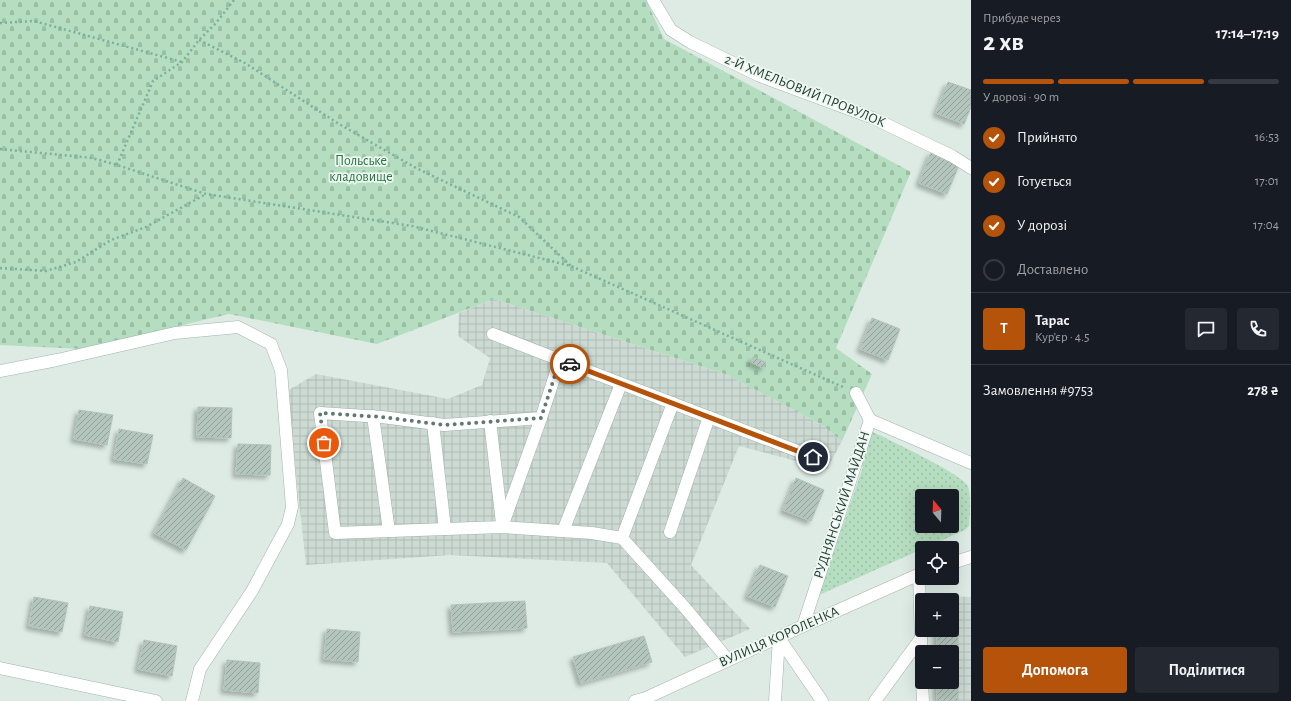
<!DOCTYPE html>
<html lang="uk">
<head>
<meta charset="utf-8">
<style>
	:root { --surface:#171b24; --page:#242831; --text:#f1f3f6; --muted:#9ea1a6; --line:#363941; --accent:#b45309 }
	body { margin:0; font-family:"Alegreya Sans",sans-serif; background:var(--page); color:var(--text); height:100vh; display:flex; flex-direction:column; font-size:15px; white-space:nowrap }
	* { box-sizing:border-box; margin:0 }
	p { font-size:13px; color:var(--muted) }
	.icon { flex:none; width:22px; height:22px; fill:none; stroke:currentColor; stroke-width:2; stroke-linecap:round; stroke-linejoin:round }
	.map { position:relative; flex:1; overflow:hidden }
	.side { display:flex; flex-direction:column; background:var(--surface); width:320px }
	.side>* { flex:none }
	.needle { width:26px; rotate:341deg }
	.controls { position:absolute; left:915px; top:489px; display:grid; gap:8px }
	.controls a { display:grid; place-items:center; width:44px; height:44px; border-radius:4px; background:var(--surface); box-shadow:0 4px 16px #0002; font-size:20px }
	.pin { position:absolute; display:grid; place-items:center; width:34px; height:34px; color:#fff; margin:-17px; border:2px solid #fff; border-radius:50%; box-shadow:0 1px 4px #0007 }
	.courier { position:absolute; display:grid; place-items:center; width:40px; height:40px; margin:-20px; border:3px solid #b45309; border-radius:50%; background:#fff; color:#222; box-shadow:0 1px 5px #0007 }
	.summary em { font-style:normal; font-weight:700 }
	.summary div { display:flex; flex-direction:column-reverse }
	.summary { display:flex; align-items:center; justify-content:space-between; height:68px; padding:0 12px }
	h1 { font-size:26px; font-weight:700; line-height:30px }
	.bar { display:grid; grid-template-columns:repeat(4,1fr); gap:6px 4px; align-content:center; height:48px; padding:0 12px }
	.bar i { height:5px; border-radius:3px; background:var(--line) }
	.bar .active { background:var(--accent) }
	.bar p { grid-column:span 4 }
	.line { display:flex; align-items:center; gap:10px; padding:0 12px; border-top:1px solid var(--line) }
	.line div { flex:1 }
	.round { display:grid; place-items:center; flex:none; width:42px; height:42px; border-radius:4px; background:var(--page) }
	ol { padding:0 12px; list-style:none }
	li { display:flex; align-items:center; gap:12px; height:44px }
	li p { margin-inline-start:auto }
	li .icon { padding:4px; border-radius:50%; background:var(--accent); color:#fff; stroke-width:4 }
	li:last-child { color:var(--muted) }
	li i { width:22px; height:22px; border:2px solid var(--line); border-radius:50% }
	.button { display:flex; gap:8px; margin-top:auto; padding:8px 12px }
	.button a { flex:1; height:46px; border-radius:4px; background:var(--accent); color:#fff; font-size:16px; font-weight:700; line-height:46px; text-align:center }
	.button a+a { background:var(--page); color:var(--text) }
	main { display:flex; flex:1; min-height:0 }
	.map>svg:first-child { display:block }
	.industrial { fill:url(#industrial-grid) }
	.grass { fill:url(#grass-dots); fill-rule:evenodd }
	.cemetery { fill:url(#cemetery-stones) }
	.building { fill:url(#building-hatch); stroke:#b0c4bb; filter:url(#shadow) }
	.lines { fill:none; stroke-linecap:round; stroke-linejoin:round }
	.minor-casing { stroke:#a1b3ac; stroke-width:13 }
	.path { stroke:#7cb09e; stroke-width:2.5; stroke-dasharray:2 3; stroke-linecap:butt }
	.minor { stroke:#fff; stroke-width:12 }
	.done { stroke:#627971; stroke-width:4; stroke-dasharray:0 7.2 }
	.route { stroke:#b45309; stroke-width:5 }
	.labels { text-anchor:middle; dominant-baseline:central; stroke-width:3.5; stroke-linejoin:round; paint-order:stroke }
	.street-label { font-size:14px; fill:#1f3b32; stroke:#eef7f2 }
	.park-label { font-size:14px; fill:#277342; stroke:#eef7f2 }
</style>
</head>
<body>
<main>
<div class="map">
<svg width="971" height="701" viewBox="0 0 971 701">
	<defs>
		<pattern id="industrial-grid" width="8" height="8" patternUnits="userSpaceOnUse"><rect width="8" height="8" fill="#ccdad3"/><path d="M0 4h8M4 0v8" fill="none" stroke="#afbcb6"/></pattern>
		<pattern id="grass-dots" width="8" height="8" patternUnits="userSpaceOnUse"><rect width="8" height="8" fill="#b5ddbf"/><path d="M2 2h.1M6 6h.1" fill="none" stroke="#9bbfa5" stroke-width="1.8" stroke-linecap="round"/></pattern>
		<pattern id="cemetery-stones" width="16" height="16" patternUnits="userSpaceOnUse"><rect width="16" height="16" fill="#b5ddbf"/><path d="M2 7V4a2 2 0 0 1 4 0v3zM10 15v-3a2 2 0 0 1 4 0v3z" fill="#9bbfa5"/></pattern>
		<pattern id="building-hatch" width="6" height="6" patternUnits="userSpaceOnUse"><rect width="6" height="6" fill="#b3c5bd"/><path d="M-1 1l2-2M0 6l6-6M5 7l2-2" fill="none" stroke="#91a19a"/></pattern>
		<filter id="shadow"><feDropShadow dx="-3.5" dy="3.5" stdDeviation="2" flood-color="#0004"/></filter>
	</defs>
	<rect width="100%" height="100%" fill="#deebe5"/>
	<g class="industrial">
		<path d="M494,299L728,375L822,425L842,441L827,469L739,446L691,565L750,629L685,657L607,563L450,555L306,565L287,391L316,374L448,399L482,385L490,358L458,336L459,313Z"/>
		<path d="M937,596L971,597V701H937V682H952V652H937V630H952V600H937Z"/>
	</g>
	<path class="grass" d="M871,431C887,439 962,474 968,486C971,495 970,515 969,526L965,530L819,595L863,467L859,465ZM922,496H952V526H922Z"/>
	<path class="cemetery" d="M0,0H646L664,39L911,172L836,348L872,374L842,441L822,425L728,375L494,299L377,344L229,314L82,349L0,345Z"/>
	<g class="building">
		<path d="M948,82L971,90V107L964,124L936,113Z"/>
		<path d="M931,152L960,163L947,194L919,183Z"/>
		<path d="M872,318L900,329L888,360L860,349Z"/>
		<path d="M753,357L766,362L763,368L751,362Z"/>
		<path d="M198,407L232,408L231,438L197,437Z"/>
		<path d="M79,410L113,415L107,445L74,439Z"/>
		<path d="M119,429L153,435L147,464L114,459Z"/>
		<path d="M238,444L271,445L270,475L236,474Z"/>
		<path d="M183,478L215,496L186,550L154,533Z"/>
		<path d="M796,478L824,490L811,521L783,510Z"/>
		<path d="M760,565L788,576L775,607L747,596Z"/>
		<path d="M937,596H958V701H937V682H952V652H937V630H952V600H937Z"/>
		<path d="M34,597L68,603L62,632L29,626Z"/>
		<path d="M525,601L527,628L453,632L451,605Z"/>
		<path d="M90,606L123,612L118,642L85,635Z"/>
		<path d="M327,629L360,632L358,662L324,659Z"/>
		<path d="M644,636L652,662L581,683L573,657Z"/>
		<path d="M144,640L177,646L172,676L138,669Z"/>
		<path d="M227,660L260,663L258,693L224,690Z"/>
	</g>
	<g class="lines">
		<defs>
			<g id="minor">
				<path d="M653,0L671,30L690,42L760,76L873,118L952,156L971,168"/>
				<path d="M493,334L560,360L541,418"/>
				<path d="M560,360L813,457"/>
				<path d="M0,371L57,360L175,333L238,327L271,344L281,370L292,507L288,524L252,591L200,669L192,701"/>
				<path d="M856,393L870,420"/>
				<path d="M373,416L389,531"/>
				<path d="M870,420L971,463"/>
				<path d="M490,421L502,523"/>
				<path d="M433,423L445,529"/>
				<path d="M502,527L541,418L444,425L382,417L320,413L335,533L502,527L592,533L622,538L687,610L728,660"/>
				<path d="M563,531L621,384"/>
				<path d="M670,532L709,417"/>
				<path d="M622,538L673,403"/>
				<path d="M952,563L971,557"/>
				<path d="M919,574L922,675"/>
				<path d="M803,626L870,420"/>
				<path d="M779,638L822,701"/>
				<path d="M0,668L156,701"/>
				<path d="M922,682L923,701"/>
				<path d="M635,701L646,698L803,626L922,573"/>
				<path d="M775,701L779,638"/>
				<path d="M875,701L921,638"/>
			</g>
		</defs>
		<use href="#minor" class="minor-casing"/>
		<g class="path">
			<path d="M0,23L34,21L182,62"/>
			<path d="M199,40L245,63L339,124L416,168L519,217L571,266"/>
			<path d="M0,149L92,158L117,165L206,194L412,226L571,266L843,387"/>
			<path d="M117,165L153,81L182,62L199,40L216,23L234,0"/>
			<path d="M0,268L46,271L76,262L111,240L146,227L206,194"/>
		</g>
		<use href="#minor" class="minor"/>
	</g>
	<g class="lines">
		<path class="done" d="M324,443L320,413L382,417L444,425L541,418L560,360L570,364"/>
		<path class="route" d="M570,364L813,457"/>
	</g>
	<g class="labels">
		<g class="street-label">
			<text transform="translate(805 91) rotate(22)">2-Й ХМЕЛЬОВИЙ ПРОВУЛОК</text>
			<text transform="translate(842 505) rotate(-72)">РУДНЯНСЬКИЙ МАЙДАН</text>
			<text transform="translate(779 637) rotate(-24)">ВУЛИЦЯ КОРОЛЕНКА</text>
		</g>
		<g class="park-label">
			<text x="361" y="161">Польське<tspan x="361" dy="16">кладовище</tspan></text>
		</g>
	</g>
</svg>
<div class="controls">
<a><svg class="needle" viewBox="-14 -14 28 28"><path d="M0-13l5 13h-10z" fill="#e53935"/><path d="M0 13l5-13h-10z" fill="#9ea1a6"/></svg></a>
<a><svg class="icon" aria-label="locate" viewBox="0 0 24 24"><circle cx="12" cy="12" r="6"/><path d="M12 2v4M12 18v4M2 12h4M18 12h4"/></svg></a>
<a>+</a>
<a>−</a>
</div>
<div class="pin" style="left:324px;top:443px;background:#ea580c"><svg class="icon" aria-label="bag" viewBox="0 0 24 24"><path d="M5 8h14l-1 12H6zM9 8a3 3 0 0 1 6 0"/></svg></div>
<div class="pin" style="left:813px;top:457px;background:#1f2937"><svg class="icon" aria-label="home" viewBox="0 0 24 24"><path d="M3 11l9-7 9 7M6 9v11h12V9"/></svg></div>
<div class="courier" style="left:570px;top:364px"><svg class="icon" aria-label="car" viewBox="0 0 24 24"><path d="M5 17H2v-5l4-1 3-4h7l3 4 3 1v5h-3M9 17h6M6 11h13"/><circle cx="7" cy="17" r="2"/><circle cx="17" cy="17" r="2"/></svg></div>
</div>
<section class="side">
<div class="summary"><div><h1>2 хв</h1><p>Прибуде через</p></div><em>17:14–17:19</em></div>
<div class="bar"><i class="active"></i><i class="active"></i><i class="active"></i><i></i><p>У дорозі · 90 m</p></div>
<ol>
<li><svg class="icon" aria-label="check" viewBox="0 0 24 24"><path d="M5 12l5 5 9-10"/></svg>Прийнято<p>16:53</p></li>
<li><svg class="icon" aria-label="check" viewBox="0 0 24 24"><path d="M5 12l5 5 9-10"/></svg>Готується<p>17:01</p></li>
<li><svg class="icon" aria-label="check" viewBox="0 0 24 24"><path d="M5 12l5 5 9-10"/></svg>У дорозі<p>17:04</p></li>
<li><i></i>Доставлено</li>
</ol>
<div class="line" style="height:72px"><b class="round" style="background:var(--accent);color:#fff">Т</b><div><b>Тарас</b><p>Кур’єр · 4.5</p></div><a class="round"><svg class="icon" aria-label="chat" viewBox="0 0 24 24"><path d="M4 5h16v11H9l-5 4z"/></svg></a><a class="round"><svg class="icon" aria-label="phone" viewBox="0 0 24 24"><path d="M5 4h4l2 5-3 2q2 4 5 5l2-3 5 2v4C11 20 4 13 5 4z"/></svg></a></div>
<div class="line" style="height:52px"><div>Замовлення #9753</div><b>278 ₴</b></div>
<div class="button"><a>Допомога</a><a>Поділитися</a></div>
</section>
</main>
</body>
</html>
